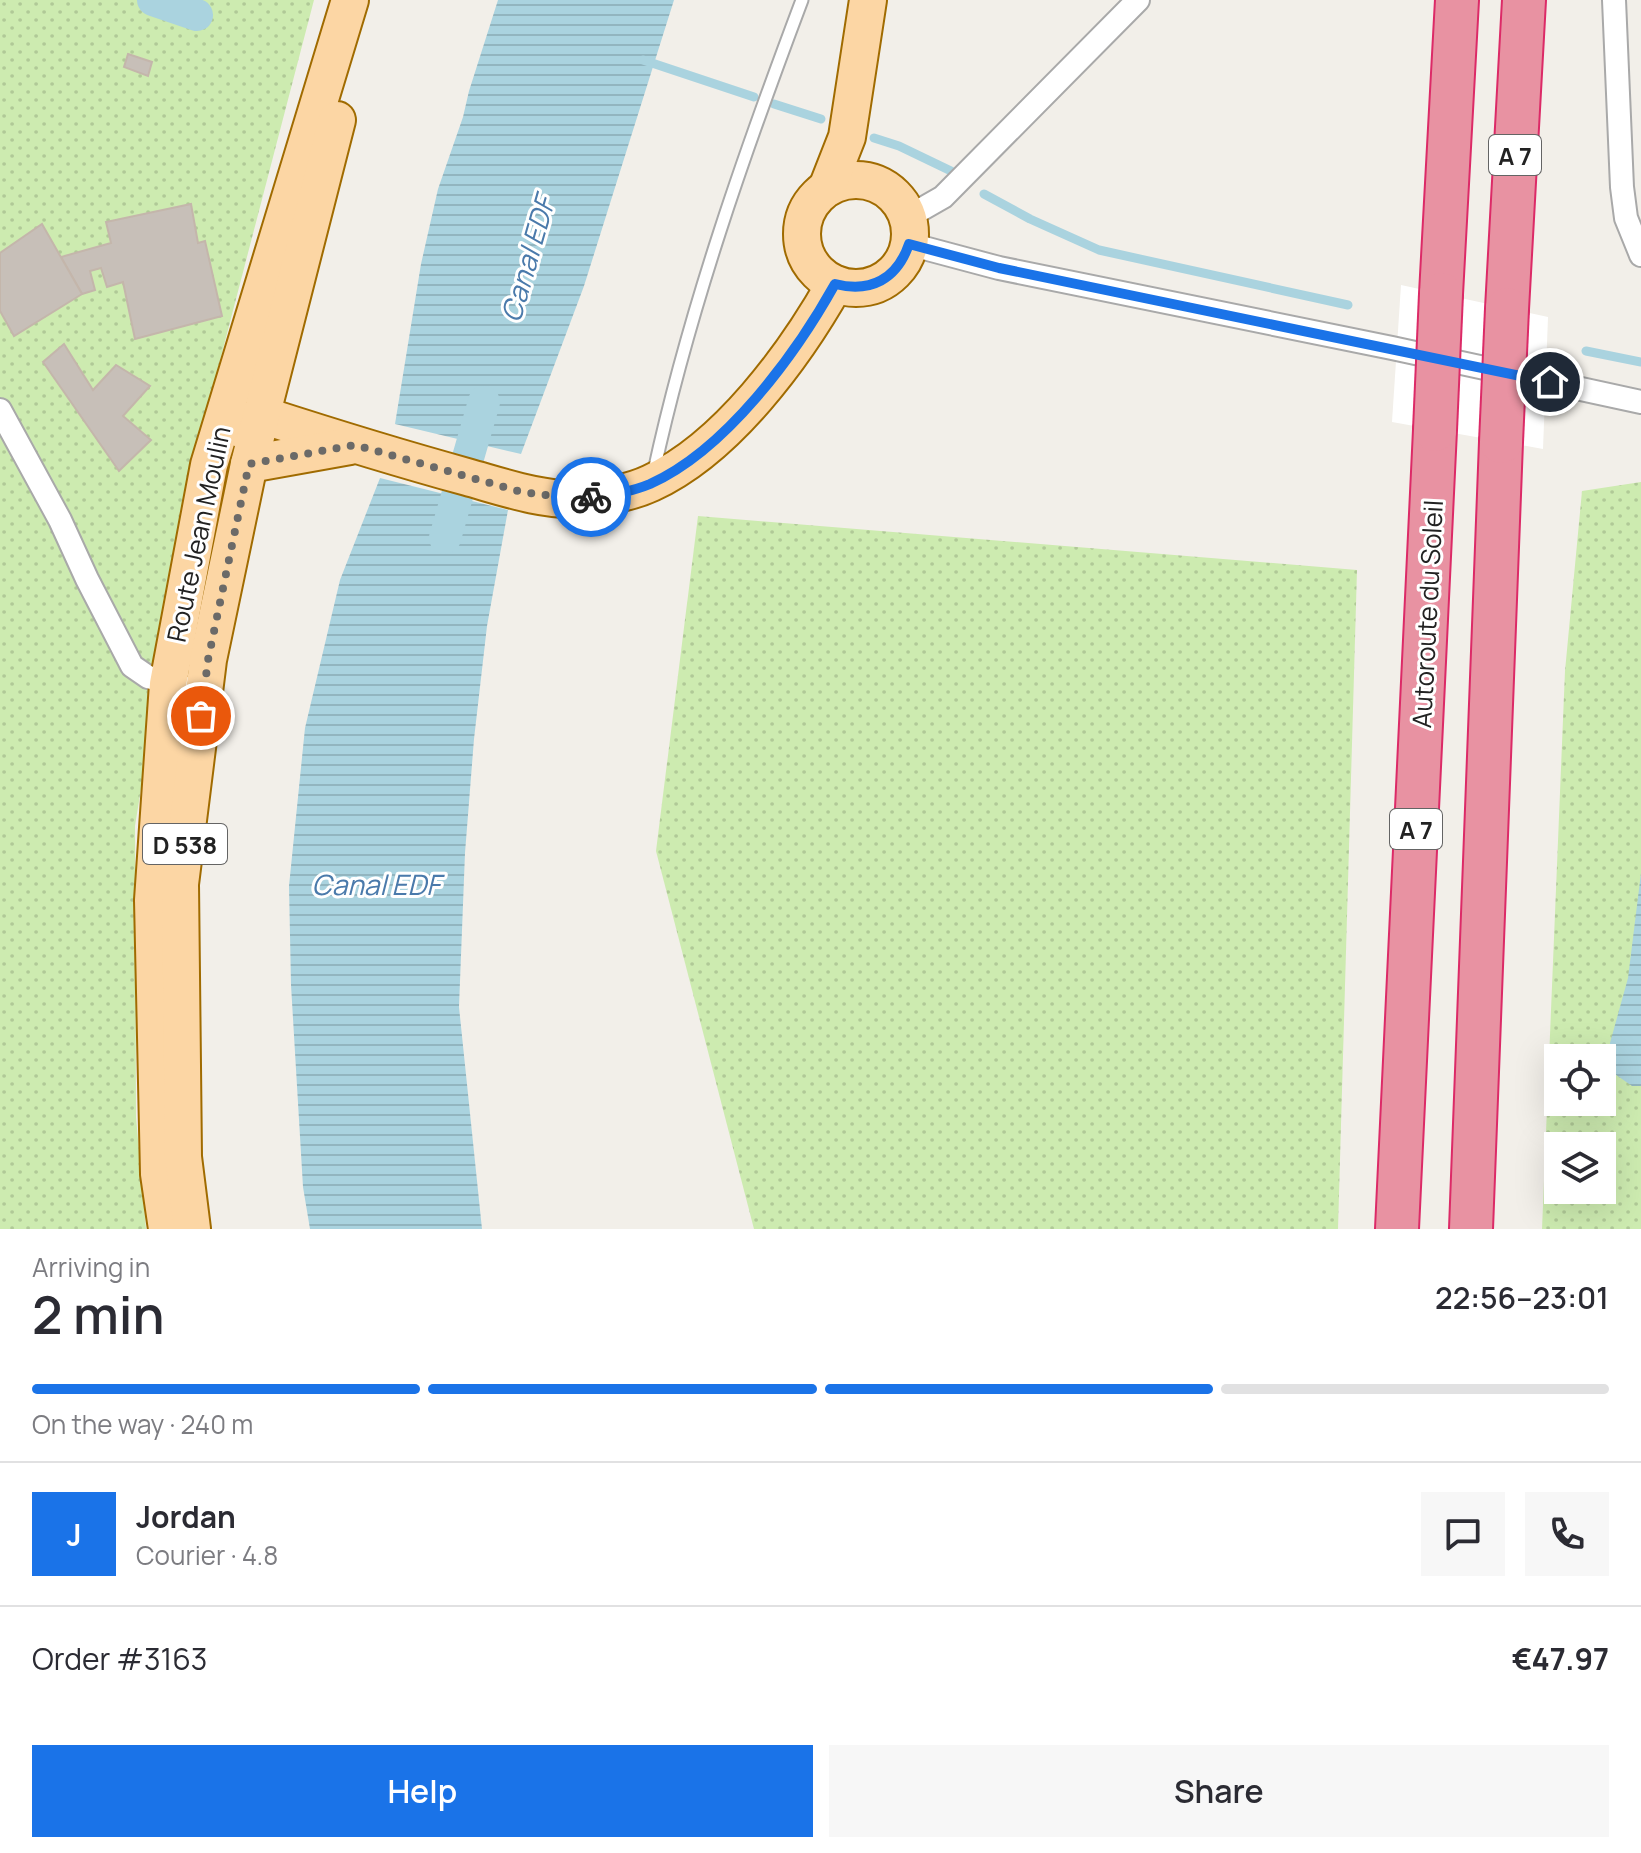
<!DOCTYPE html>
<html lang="en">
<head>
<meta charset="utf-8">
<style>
	:root { --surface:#fff; --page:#f7f7f7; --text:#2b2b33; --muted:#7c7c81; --line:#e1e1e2; --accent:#1a73e8 }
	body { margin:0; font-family:Manrope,sans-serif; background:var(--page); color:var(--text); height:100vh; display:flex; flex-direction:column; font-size:30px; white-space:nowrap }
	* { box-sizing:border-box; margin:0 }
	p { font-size:26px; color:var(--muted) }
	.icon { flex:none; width:44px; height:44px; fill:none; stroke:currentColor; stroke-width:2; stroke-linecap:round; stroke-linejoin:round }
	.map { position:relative; height:1229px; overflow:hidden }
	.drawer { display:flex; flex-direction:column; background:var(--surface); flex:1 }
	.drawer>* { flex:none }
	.fabs { position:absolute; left:1544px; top:1044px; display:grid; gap:16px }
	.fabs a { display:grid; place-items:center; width:72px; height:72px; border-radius:0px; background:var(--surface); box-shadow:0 8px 32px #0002; font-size:40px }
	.pin { position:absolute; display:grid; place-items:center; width:68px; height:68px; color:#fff; margin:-34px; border:4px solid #fff; border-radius:50%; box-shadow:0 2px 8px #0007 }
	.courier { position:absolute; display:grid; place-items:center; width:80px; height:80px; margin:-40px; border:6px solid #1a73e8; border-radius:50%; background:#fff; color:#222; box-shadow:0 2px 10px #0007 }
	.head em { font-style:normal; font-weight:600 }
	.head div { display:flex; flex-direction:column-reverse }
	.head { display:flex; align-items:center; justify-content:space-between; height:136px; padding:0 32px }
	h1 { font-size:52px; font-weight:600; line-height:60px }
	.bar { display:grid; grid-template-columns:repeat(4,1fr); gap:12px 8px; align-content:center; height:96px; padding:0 32px }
	.bar i { height:10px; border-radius:6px; background:var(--line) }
	.bar .active { background:var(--accent) }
	.bar p { grid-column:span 4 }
	.line { display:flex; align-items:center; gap:20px; padding:0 32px; border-top:2px solid var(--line) }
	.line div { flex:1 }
	.round { display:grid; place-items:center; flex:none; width:84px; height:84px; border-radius:0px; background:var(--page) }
	.action { display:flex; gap:16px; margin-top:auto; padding:16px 32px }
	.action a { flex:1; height:92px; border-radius:0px; background:var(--accent); color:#fff; font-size:32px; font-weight:600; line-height:92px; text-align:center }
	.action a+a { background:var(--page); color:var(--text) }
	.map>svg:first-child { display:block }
	.grass { fill:url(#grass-dots); fill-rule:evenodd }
	.water { fill:url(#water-rules) }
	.pier { fill:#fff }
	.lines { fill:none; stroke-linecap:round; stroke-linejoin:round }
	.stream { stroke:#aad3df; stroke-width:9 }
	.canal { stroke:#aad3df; stroke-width:32 }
	.building { fill:#c7bfb8; stroke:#c4b6ab; stroke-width:2 }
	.lane-casing { stroke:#a9a9a9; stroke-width:15 }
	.street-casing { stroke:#a9a9a9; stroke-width:26 }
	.primary-casing { stroke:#a06b00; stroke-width:40 }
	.highway-casing { stroke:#dc2a67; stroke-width:46 }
	.lane { stroke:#fff; stroke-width:11 }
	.street { stroke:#fff; stroke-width:22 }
	.primary { stroke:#fcd6a4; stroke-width:36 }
	.highway { stroke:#e892a2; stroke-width:42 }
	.highway-bridge-casing { stroke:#dc2a67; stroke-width:46; stroke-linecap:butt }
	.highway-bridge { stroke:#e892a2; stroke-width:42 }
	.done { stroke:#6b6a68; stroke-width:8; stroke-dasharray:0 14.4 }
	.route { stroke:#1a73e8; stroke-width:10 }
	.labels { text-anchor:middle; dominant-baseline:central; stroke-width:6; stroke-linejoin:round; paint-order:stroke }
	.shield { fill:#fff; stroke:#646464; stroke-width:2 }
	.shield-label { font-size:24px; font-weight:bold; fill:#222 }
	.street-label { font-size:26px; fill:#222; stroke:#fff }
	.water-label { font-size:28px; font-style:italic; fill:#4a7aab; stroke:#fff }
</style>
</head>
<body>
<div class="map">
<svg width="1641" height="1229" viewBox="0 0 1641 1229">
	<defs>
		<pattern id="grass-dots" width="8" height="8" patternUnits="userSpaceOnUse" patternTransform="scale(2)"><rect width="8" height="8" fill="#cdebb0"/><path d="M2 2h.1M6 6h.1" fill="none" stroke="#b0c997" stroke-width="1.8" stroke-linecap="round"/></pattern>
		<pattern id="water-rules" width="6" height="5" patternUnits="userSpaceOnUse" patternTransform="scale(2)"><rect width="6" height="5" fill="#aad3df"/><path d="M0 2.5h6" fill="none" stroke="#92b5bf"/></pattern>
	</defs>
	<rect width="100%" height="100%" fill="#f2efe9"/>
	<g class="grass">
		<path d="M0,0H314L218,368L187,504L135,826L136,1117L146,1229H0Z"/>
		<path d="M1641,482V1229H1542L1565,671L1582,491ZM1558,1058H1602V1102H1558ZM1558,1146H1602V1190H1558Z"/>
		<path d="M698,516L1357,570L1338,1229H754L656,851Z"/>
	</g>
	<g class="water">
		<path d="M498,0H674L584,286L521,454L395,424L421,264L438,189L463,117L469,91Z"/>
		<path d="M380,478L508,510L487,626L474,739L465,853L459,1007L482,1229H310L303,1187L291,985L289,886L305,728L340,580Z"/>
		<path d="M1641,873V1086H1632L1612,1072L1610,1043L1628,978Z"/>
	</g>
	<path class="pier" d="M1401,285L1548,317L1543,449L1392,422Z"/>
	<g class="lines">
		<g class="stream">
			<path d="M643,60L754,97"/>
			<path d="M774,104L821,119"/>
			<path d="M874,138L899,146L951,171"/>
			<path d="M984,194L1030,219L1099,250L1348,305"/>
			<path d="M1586,351L1641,362"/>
		</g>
		<g class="canal">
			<path d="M153,0L197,15"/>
			<path d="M445,538L484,402"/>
		</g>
	</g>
	<g class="building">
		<path d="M128,54L152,62L148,76L124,67Z"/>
		<path d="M191,204L198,243L205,241L222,316L135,339L123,282L107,287L101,268L90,271L95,290L82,294L61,257L111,243L106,222Z"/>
		<path d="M42,224L82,294L14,336L0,311V253Z"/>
		<path d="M64,344L93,390L116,365L150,386L123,416L151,440L119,471L43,362Z"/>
	</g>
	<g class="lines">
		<defs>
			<path id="lane" d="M654,471C689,310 744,154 802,0"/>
			<g id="street">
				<path d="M1614,0L1622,187L1626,218L1641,255"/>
				<path d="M908,217L943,197L1138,0"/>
				<path d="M909,244L999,268L1392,348L1641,402"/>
				<path d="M0,410L60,520L87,579L132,666L148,677L180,685"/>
			</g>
			<g id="primary">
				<circle cx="856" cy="234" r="54"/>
				<path d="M827,188L847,137L868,0"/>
				<path d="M241,429L262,415C330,437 398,458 467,477C503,487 542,501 580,499C604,497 630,493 651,483C727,448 795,355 835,284"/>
				<path d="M249,464L350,446"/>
				<path d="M167,1229L159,1174L153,900L168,684L209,465L350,0"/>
				<path d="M192,1229L183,1157L180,884L208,660L249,464L337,120"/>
			</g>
			<g id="highway">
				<path d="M1441,294L1457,0"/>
				<path d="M1507,309L1524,0"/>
				<path d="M1397,1229L1435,430"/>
				<path d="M1471,1229L1501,442"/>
			</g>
		</defs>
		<use href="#lane" class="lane-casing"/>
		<use href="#street" class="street-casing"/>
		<use href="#primary" class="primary-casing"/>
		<use href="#highway" class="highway-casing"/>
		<use href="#lane" class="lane"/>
		<use href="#street" class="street"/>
		<use href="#primary" class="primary"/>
		<use href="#highway" class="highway"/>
		<defs>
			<g id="highway-bridge">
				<path d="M1435,430L1441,294"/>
				<path d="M1501,442L1507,309"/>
			</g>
		</defs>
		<use href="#highway-bridge" class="highway-bridge-casing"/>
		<use href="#highway-bridge" class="highway-bridge"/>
	</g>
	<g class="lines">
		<path class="done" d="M201,716L208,660L249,464L355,445L522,492L578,499L591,497"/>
		<path class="route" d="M591,497C611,495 631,492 650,484C726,450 796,354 835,284C871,293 897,279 909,244L999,268L1550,382"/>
	</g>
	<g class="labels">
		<g class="shield">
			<rect x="1489" y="135" width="52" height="40" rx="6"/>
			<rect x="1390" y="809" width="52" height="40" rx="6"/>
			<rect x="143" y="824" width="84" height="40" rx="6"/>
		</g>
		<g class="shield-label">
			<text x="1515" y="155">A 7</text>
			<text x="1416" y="829">A 7</text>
			<text x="185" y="844">D 538</text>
		</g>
		<g class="street-label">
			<text transform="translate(198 534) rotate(-78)">Route Jean Moulin</text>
			<text transform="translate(1427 614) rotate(-87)">Autoroute du Soleil</text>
		</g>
		<g class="water-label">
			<text transform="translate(527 259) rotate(-74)">Canal EDF</text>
			<text x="376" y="884">Canal EDF</text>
		</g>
	</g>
</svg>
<div class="fabs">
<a><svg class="icon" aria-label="locate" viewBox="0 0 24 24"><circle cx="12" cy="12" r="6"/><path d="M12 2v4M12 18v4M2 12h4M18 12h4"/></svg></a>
<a><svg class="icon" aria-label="layers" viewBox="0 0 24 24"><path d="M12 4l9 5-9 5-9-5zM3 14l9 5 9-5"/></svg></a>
</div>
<div class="pin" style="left:201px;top:716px;background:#ea580c"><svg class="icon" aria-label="bag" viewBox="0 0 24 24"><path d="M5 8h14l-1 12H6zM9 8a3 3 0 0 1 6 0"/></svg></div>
<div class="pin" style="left:1550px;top:382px;background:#1f2937"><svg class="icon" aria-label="home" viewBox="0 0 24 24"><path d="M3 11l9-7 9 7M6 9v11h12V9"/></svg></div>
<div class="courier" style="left:591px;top:497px"><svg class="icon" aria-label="bike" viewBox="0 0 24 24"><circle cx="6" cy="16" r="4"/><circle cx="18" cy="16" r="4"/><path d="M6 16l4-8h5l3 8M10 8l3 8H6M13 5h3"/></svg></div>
</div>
<section class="drawer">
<div class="head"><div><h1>2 min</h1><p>Arriving in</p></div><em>22:56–23:01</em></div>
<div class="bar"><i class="active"></i><i class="active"></i><i class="active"></i><i></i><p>On the way · 240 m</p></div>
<div class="line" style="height:144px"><b class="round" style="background:var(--accent);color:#fff">J</b><div><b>Jordan</b><p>Courier · 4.8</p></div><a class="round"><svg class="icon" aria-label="chat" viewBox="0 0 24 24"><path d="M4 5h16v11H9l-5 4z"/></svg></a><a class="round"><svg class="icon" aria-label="phone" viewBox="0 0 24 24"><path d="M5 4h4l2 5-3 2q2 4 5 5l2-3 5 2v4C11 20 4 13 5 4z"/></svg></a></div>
<div class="line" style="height:104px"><div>Order #3163</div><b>€47.97</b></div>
<div class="action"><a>Help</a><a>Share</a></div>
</section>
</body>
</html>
